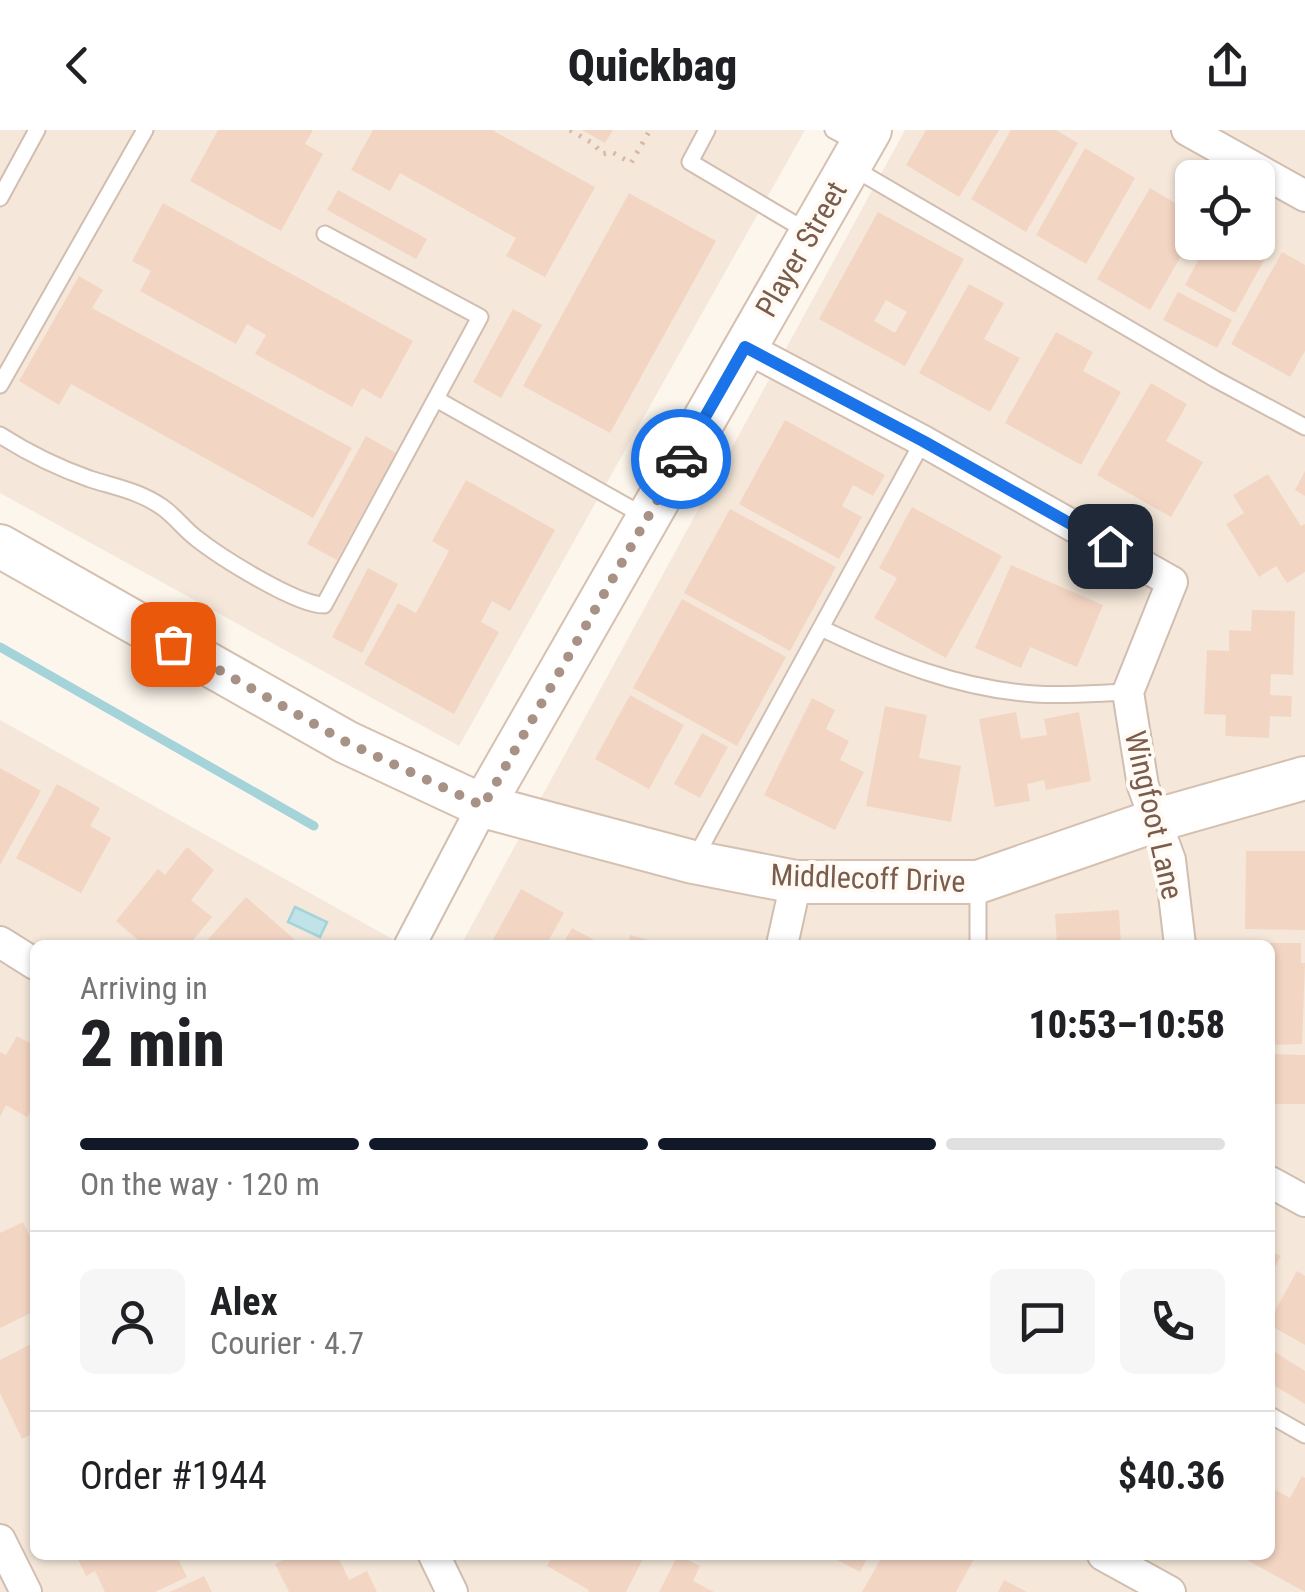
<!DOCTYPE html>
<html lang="en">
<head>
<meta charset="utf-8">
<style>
	:root { --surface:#fff; --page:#f6f6f6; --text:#202124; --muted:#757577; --line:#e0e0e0; --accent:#111827 }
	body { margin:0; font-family:"Roboto Condensed",sans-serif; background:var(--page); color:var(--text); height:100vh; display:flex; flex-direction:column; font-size:38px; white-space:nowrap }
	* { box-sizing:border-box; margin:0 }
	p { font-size:32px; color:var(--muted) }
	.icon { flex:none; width:55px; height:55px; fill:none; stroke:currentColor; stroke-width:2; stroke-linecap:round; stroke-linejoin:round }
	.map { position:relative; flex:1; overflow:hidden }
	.sheet { position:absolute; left:30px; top:810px; width:1245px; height:620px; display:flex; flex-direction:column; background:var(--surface); border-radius:15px; box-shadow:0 2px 8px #0004 }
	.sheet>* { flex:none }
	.controls { position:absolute; left:1175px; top:30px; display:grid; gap:20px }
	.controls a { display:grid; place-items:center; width:100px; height:100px; border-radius:15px; background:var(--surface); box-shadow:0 2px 8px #0004; font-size:50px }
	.pin { position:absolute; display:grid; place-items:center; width:85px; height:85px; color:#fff; margin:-42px; border-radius:20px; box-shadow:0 5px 15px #0006 }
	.courier { position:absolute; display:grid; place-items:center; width:100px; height:100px; margin:-50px; border:8px solid #1a73e8; border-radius:50%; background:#fff; color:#222; box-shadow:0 2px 12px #0007 }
	.overview em { font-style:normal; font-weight:800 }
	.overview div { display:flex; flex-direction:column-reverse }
	.overview { display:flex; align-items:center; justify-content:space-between; height:170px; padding:0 50px }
	h1 { font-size:65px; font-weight:800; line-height:75px }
	.bar { display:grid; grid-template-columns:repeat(4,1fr); gap:15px 10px; align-content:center; height:120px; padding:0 50px }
	.bar i { height:12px; border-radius:8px; background:var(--line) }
	.bar .current { background:var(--accent) }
	.bar p { grid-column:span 4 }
	.line { display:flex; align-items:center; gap:25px; padding:0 50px; border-top:2px solid var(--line) }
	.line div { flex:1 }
	.round { display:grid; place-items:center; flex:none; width:105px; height:105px; border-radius:15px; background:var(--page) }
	header { display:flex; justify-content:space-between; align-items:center; height:130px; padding:0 50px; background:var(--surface); font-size:45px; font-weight:800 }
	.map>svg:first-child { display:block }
	.residential { fill:#f5e8da; fill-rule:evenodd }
	.water { fill:#bfe3e8; stroke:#a5d3da; stroke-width:2.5 }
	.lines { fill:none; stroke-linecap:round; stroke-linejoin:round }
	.stream { stroke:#a5d3da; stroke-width:9 }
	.building { fill:#f3d5c3; fill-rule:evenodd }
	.lane-casing { stroke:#d1beb0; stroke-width:19 }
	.street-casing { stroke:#d1beb0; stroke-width:34 }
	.secondary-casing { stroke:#d6c0b0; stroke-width:46 }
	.path { stroke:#d9b8a5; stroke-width:5; stroke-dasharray:2.5 8; stroke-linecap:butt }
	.lane { stroke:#fff; stroke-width:15 }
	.street { stroke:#fff; stroke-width:30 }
	.secondary { stroke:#fff; stroke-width:42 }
	.done { stroke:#a89285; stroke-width:10; stroke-dasharray:0 18 }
	.route { stroke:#1a73e8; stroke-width:12 }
	.labels { text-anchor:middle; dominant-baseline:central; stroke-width:8; stroke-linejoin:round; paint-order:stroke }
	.street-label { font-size:30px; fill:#7a5c4d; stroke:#fffaf3 }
</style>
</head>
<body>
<header><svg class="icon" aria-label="back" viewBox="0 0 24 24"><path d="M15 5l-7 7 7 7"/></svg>Quickbag<svg class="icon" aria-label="share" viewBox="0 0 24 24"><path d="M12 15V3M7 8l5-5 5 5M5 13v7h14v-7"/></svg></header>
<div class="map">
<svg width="1305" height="1462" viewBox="0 0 1305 1462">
	<rect width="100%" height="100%" fill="#fdf6ec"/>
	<g class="residential">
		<path d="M0,0H805L459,616L0,363Z"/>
		<path d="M905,0H1305V1462H0V590L403,815H35V1425H1270V815H461ZM1192,48H1258V112H1192Z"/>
	</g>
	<path class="water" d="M295,777L327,792L320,807L288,792Z"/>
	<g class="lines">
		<path class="stream" d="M0,517L314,696"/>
	</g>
	<g class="building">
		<path d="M218,0H313L305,14L323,24L281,101L190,51Z"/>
		<path d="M373,0H492L595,57L545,147L506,126L516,108L400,43L390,61L351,40Z"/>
		<path d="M582,0H613L605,13Z"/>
		<path d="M926,0H999L959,67L906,35Z"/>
		<path d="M1011,0H1056L1078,13L1026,102L971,69Z"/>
		<path d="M1085,18L1135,48L1086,134L1036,105Z"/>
		<path d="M1150,58L1192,83V107L1150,180L1097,149Z"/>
		<path d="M338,60L427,109L416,129L327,80Z"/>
		<path d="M629,63L716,111L610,303L523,256Z"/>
		<path d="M163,73L413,211L381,269L362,258L352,277L255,224L266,205L247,194L236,214L140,161L151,141L132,131Z"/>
		<path d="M878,82L964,129L905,236L819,189ZM886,170L907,182L895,203L874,191Z"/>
		<path d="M1208,112H1249L1268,123L1235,183L1185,155Z"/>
		<path d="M1282,122L1305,135V221L1290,247L1231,214Z"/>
		<path d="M79,146L103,160L92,178L352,318L313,388L71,254L59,275L19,251Z"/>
		<path d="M969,154L1004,173L984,209L1020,228L990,282L919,243Z"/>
		<path d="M1178,162L1232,190L1217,218L1163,190Z"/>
		<path d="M513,179L542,195L501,268L473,252Z"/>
		<path d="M1056,202L1093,222L1083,241L1121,262L1081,335L1005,293Z"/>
		<path d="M1151,253L1187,274L1166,311L1203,332L1171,387L1097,345Z"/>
		<path d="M785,290L885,345L873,366L853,355L842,376L862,387L839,429L739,374Z"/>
		<path d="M366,306L396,323L337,430L307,414Z"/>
		<path d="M1305,341V366L1295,360Z"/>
		<path d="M1268,344L1301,396L1305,394V442L1287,453L1276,436L1259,447L1226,394L1244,383L1233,365Z"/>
		<path d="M466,350L555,400L510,481L492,471L481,492L499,502L454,584L364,534L398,473L416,483L449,421L432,411Z"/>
		<path d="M912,377L1002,426L946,528L874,488L897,448L879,438Z"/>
		<path d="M730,379L836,437L790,521L684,463Z"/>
		<path d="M1011,435L1103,475L1077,537L1030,517L1021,538L975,518Z"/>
		<path d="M368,438L398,454L362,523L332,507Z"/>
		<path d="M682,469L786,527L737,616L633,558Z"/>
		<path d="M1252,480L1295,481L1293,545L1271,544L1270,565L1292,566L1291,587L1270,586L1269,608L1225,606L1226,585L1204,584L1207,520L1229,521V500L1251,501Z"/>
		<path d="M630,565L684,595L649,659L595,629Z"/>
		<path d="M812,568L835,580L826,599L849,611L840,630L864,642L835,700L764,665Z"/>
		<path d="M885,576L927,585L919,628L961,636L951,692L866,676Z"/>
		<path d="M1016,582L1021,609L1047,605L1044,589L1079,582L1091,651L1046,660L1044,650L1027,654L1030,671L995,677L979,589Z"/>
		<path d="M702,603L728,617L700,668L674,654Z"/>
		<path d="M0,638L41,661L0,735Z"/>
		<path d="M57,654L100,678L90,696L111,708L81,763L16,728Z"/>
		<path d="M187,717L214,740L191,770L212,787L189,815H144L116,791L158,739L165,745Z"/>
		<path d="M1246,721H1305V800L1245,799Z"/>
		<path d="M521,759L564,783L546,815H490Z"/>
		<path d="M246,767L301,815H203Z"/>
		<path d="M1119,780L1121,815H1057L1055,784Z"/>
		<path d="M572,798L596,811L594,815H562Z"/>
		<path d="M630,805L663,814V815H628Z"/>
		<path d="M1270,813H1301V833H1305L1302,914L1270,915Z"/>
		<path d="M17,906L35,916V973L27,987L6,975L0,987V922L6,925Z"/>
		<path d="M1270,924L1305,925V974H1270Z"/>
		<path d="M23,1092L35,1117V1181L0,1198V1103Z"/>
		<path d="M1270,1121L1281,1126L1270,1146Z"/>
		<path d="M1297,1141L1305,1146V1215L1270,1195V1190Z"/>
		<path d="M35,1212V1302L22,1309L0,1263V1230Z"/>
		<path d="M1270,1219L1305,1241V1274L1270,1253Z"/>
		<path d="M1302,1346L1305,1348V1462L1238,1425H1270V1357L1290,1368Z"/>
		<path d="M76,1425H176L187,1447L155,1462H105L95,1441L86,1446Z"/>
		<path d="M293,1425H346L339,1429L349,1450L367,1441L377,1462H289L275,1434Z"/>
		<path d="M553,1425H640L644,1427L626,1462H588L589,1460L547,1436Z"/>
		<path d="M678,1425L700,1436L693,1451L714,1462H659Z"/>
		<path d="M828,1425H869L860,1442Z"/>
		<path d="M883,1425H967L974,1429L956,1462H862Z"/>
		<path d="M204,1446L212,1462H170Z"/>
		<path d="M1004,1450L1027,1462H998Z"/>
	</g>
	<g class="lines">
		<defs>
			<g id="lane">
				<path d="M707,0L690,32L810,103"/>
				<path d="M833,0L858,13"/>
				<path d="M853,38L1215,249L1305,297"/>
				<path d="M0,68L37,0"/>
				<path d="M0,255L145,0"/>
				<path d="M436,269L646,387"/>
				<path d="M0,305C28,323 59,338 90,349C115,357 139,361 162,377C174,385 184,399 196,408C220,427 296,475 324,475L480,187L325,104"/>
				<path d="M823,499C890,531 959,559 1035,564C1066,566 1098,563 1128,562"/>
				<path d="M695,728L923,311"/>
				<path d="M978,756V815"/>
				<path d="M1270,1285L1305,1305"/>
			</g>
			<g id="street">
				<path d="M1187,0L1305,66"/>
				<path d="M745,217L923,311L1172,452L1128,562L1143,656L1170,730L1180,815"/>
				<path d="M0,812L35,834"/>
				<path d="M410,815L483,676"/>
				<path d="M782,815L796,752"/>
				<path d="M1270,1052L1305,1071"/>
				<path d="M0,1410L26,1462"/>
				<path d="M434,1425L452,1462"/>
				<path d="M1103,1425L1170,1462"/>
			</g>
			<g id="secondary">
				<path d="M0,416L346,612L483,676L693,732L796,752H978L1157,690L1305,648"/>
				<path d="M483,676L870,0"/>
			</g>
		</defs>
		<use href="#lane" class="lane-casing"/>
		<use href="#street" class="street-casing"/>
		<use href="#secondary" class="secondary-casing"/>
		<path class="path" d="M570,0L594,14L602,24L612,22L631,33L650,0"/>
		<use href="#lane" class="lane"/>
		<use href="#street" class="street"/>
		<use href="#secondary" class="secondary"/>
	</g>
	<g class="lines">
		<path class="done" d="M173,514L346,612L483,676L681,329"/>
		<path class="route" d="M681,329L745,217L923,311L1110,416"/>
	</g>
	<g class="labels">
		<g class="street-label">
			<text transform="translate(801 119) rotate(-60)">Player Street</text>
			<text transform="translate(1154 685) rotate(77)">Wingfoot Lane</text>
			<text transform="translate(868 748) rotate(2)">Middlecoff Drive</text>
		</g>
	</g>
</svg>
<div class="controls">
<a><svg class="icon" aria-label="locate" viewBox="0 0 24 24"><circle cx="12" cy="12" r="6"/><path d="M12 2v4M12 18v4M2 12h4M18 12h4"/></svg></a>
</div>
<div class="pin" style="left:173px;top:514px;background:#ea580c"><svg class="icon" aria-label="bag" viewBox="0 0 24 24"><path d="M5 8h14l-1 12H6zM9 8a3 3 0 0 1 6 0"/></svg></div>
<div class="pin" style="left:1110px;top:416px;background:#1f2937"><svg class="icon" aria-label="home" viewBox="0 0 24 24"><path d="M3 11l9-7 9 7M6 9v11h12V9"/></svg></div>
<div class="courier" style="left:681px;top:329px"><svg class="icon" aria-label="car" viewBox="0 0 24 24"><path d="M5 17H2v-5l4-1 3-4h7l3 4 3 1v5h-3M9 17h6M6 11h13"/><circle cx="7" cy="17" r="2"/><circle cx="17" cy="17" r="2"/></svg></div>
<section class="sheet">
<div class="overview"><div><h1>2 min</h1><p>Arriving in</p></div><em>10:53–10:58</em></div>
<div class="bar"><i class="current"></i><i class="current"></i><i class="current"></i><i></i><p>On the way · 120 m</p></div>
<div class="line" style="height:180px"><a class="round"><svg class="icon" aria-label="person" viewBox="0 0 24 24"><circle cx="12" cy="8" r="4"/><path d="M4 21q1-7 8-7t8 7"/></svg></a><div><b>Alex</b><p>Courier · 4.7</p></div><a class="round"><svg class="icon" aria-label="chat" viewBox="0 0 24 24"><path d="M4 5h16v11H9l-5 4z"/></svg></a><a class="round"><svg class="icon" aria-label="phone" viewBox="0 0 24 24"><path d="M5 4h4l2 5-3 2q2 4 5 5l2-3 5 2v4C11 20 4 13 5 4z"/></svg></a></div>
<div class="line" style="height:130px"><div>Order #1944</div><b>$40.36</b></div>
</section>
</div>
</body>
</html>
